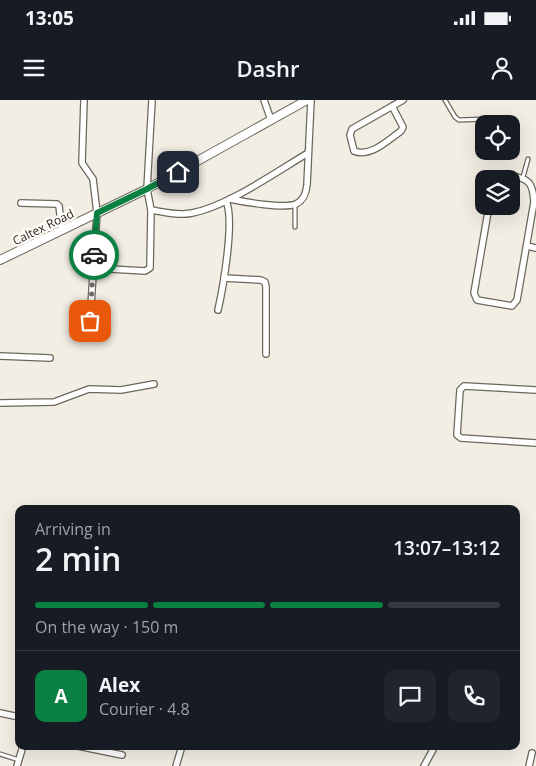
<!DOCTYPE html>
<html lang="en">
<head>
<meta charset="utf-8">
<style>
	:root { --surface:#171b24; --page:#20242c; --text:#f1f3f6; --muted:#9ea1a6; --line:#363941; --accent:#0b8043 }
	body { margin:0; font-family:"Open Sans",sans-serif; background:var(--page); color:var(--text); height:100vh; display:flex; flex-direction:column; font-size:19px; white-space:nowrap }
	* { box-sizing:border-box; margin:0 }
	p { font-size:16px; color:var(--muted) }
	.icon { flex:none; width:28px; height:28px; fill:none; stroke:currentColor; stroke-width:2; stroke-linecap:round; stroke-linejoin:round }
	.map { position:relative; flex:1; overflow:hidden }
	.sheet { position:absolute; left:15px; top:405px; width:505px; height:245px; display:flex; flex-direction:column; background:var(--surface); border-radius:10px; box-shadow:0 5px 20px #0002 }
	.sheet>* { flex:none }
	.controls { position:absolute; left:475px; top:15px; display:grid; gap:10px }
	.controls a { display:grid; place-items:center; width:45px; height:45px; border-radius:10px; background:var(--surface); box-shadow:0 5px 20px #0002; font-size:25px }
	.pin { position:absolute; display:grid; place-items:center; width:42px; height:42px; color:#fff; margin:-21px; border-radius:10px; box-shadow:0 2px 8px #0006 }
	.courier { position:absolute; display:grid; place-items:center; width:50px; height:50px; margin:-25px; border:4px solid #0b8043; border-radius:50%; background:#fff; color:#222; box-shadow:0 1px 6px #0007 }
	.headline em { font-style:normal; font-weight:600 }
	.headline div { display:flex; flex-direction:column-reverse }
	.headline { display:flex; align-items:center; justify-content:space-between; height:85px; padding:0 20px }
	h1 { font-size:32px; font-weight:600; line-height:38px }
	.bar { display:grid; grid-template-columns:repeat(4,1fr); gap:8px 5px; align-content:center; height:60px; padding:0 20px }
	.bar i { height:6px; border-radius:4px; background:var(--line) }
	.bar .on { background:var(--accent) }
	.bar p { grid-column:span 4 }
	.line { display:flex; align-items:center; gap:12px; padding:0 20px; border-top:1px solid var(--line) }
	.line div { flex:1 }
	.round { display:grid; place-items:center; flex:none; width:52px; height:52px; border-radius:10px; background:var(--page) }
	.status { display:flex; justify-content:space-between; align-items:center; height:35px; padding:0 25px; background:var(--surface); direction:ltr }
	.status svg { height:14px; fill:currentColor }
	header { display:flex; justify-content:space-between; align-items:center; height:65px; padding:0 20px; background:var(--surface); font-size:22px; font-weight:600 }
	.map>svg:first-child { display:block }
	.lines { fill:none; stroke-linecap:round; stroke-linejoin:round }
	.service-casing { stroke:#6b675d; stroke-width:5.5 }
	.minor-casing { stroke:#6b675d; stroke-width:8 }
	.tertiary-casing { stroke:#6b675d; stroke-width:10 }
	.service { stroke:#fff; stroke-width:3 }
	.minor { stroke:#fff; stroke-width:5.5 }
	.tertiary { stroke:#fff; stroke-width:8 }
	.done { stroke:#6f6c67; stroke-width:5; stroke-dasharray:0 9 }
	.route { stroke:#0b8043; stroke-width:6 }
	.labels { text-anchor:middle; dominant-baseline:central; stroke-width:5; stroke-linejoin:round; paint-order:stroke }
	.street-label { font-size:12px; fill:#282623; stroke:#fefcf5 }
</style>
</head>
<body>
<div class="status"><b>13:05</b><svg viewBox="0 0 49 12"><path d="M0 12V9h3v3zM5 12V6h3v6zM10 12V3h3v9zM15 12V0h3v12zM26 1h20v11H26zM47 4h2v5h-2z"/></svg></div>
<header><svg class="icon" aria-label="menu" viewBox="0 0 24 24"><path d="M4 6h16M4 12h16M4 18h16"/></svg>Dashr<svg class="icon" aria-label="person" viewBox="0 0 24 24"><circle cx="12" cy="8" r="4"/><path d="M4 21q1-7 8-7t8 7"/></svg></header>
<div class="map">
<svg width="536" height="666" viewBox="0 0 536 666">
	<rect width="100%" height="100%" fill="#f3eee4"/>
	<g class="lines">
		<defs>
			<g id="service">
				<path d="M445,0L455,17L459,20L488,19"/>
				<path d="M523,77L528,59"/>
				<path d="M295,105V127"/>
				<path d="M0,654L19,660"/>
			</g>
			<g id="minor">
				<path d="M84,0L82,63L93,79L97,113L90,221"/>
				<path d="M264,0L271,20"/>
				<path d="M392,6L403,27L401,31C388,40 370,58 354,51L350,35L352,29L403,0"/>
				<path d="M230,99C244,102 284,109 296,104C304,100 306,93 307,85L311,0"/>
				<path d="M21,103L57,104L59,106L62,130"/>
				<path d="M489,106L474,193L477,200L512,206L517,200L534,102C533,83 529,78 510,76C504,75 499,73 494,76V79"/>
				<path d="M151,110C164,112 179,116 192,113C228,106 276,72 308,53"/>
				<path d="M527,146L536,148"/>
				<path d="M93,168L145,171L150,168L151,110L147,89L152,0"/>
				<path d="M224,178L261,180L265,182L266,187V254"/>
				<path d="M218,210C223,188 235,120 226,101"/>
				<path d="M0,256L50,258"/>
				<path d="M536,290L464,286L460,290L457,335L461,338L536,343"/>
				<path d="M0,303L54,302L89,289L121,290L154,284"/>
				<path d="M0,613L19,617"/>
				<path d="M78,646L122,655"/>
				<path d="M17,666L23,646"/>
				<path d="M176,666L182,646"/>
				<path d="M424,666L435,646"/>
				<path d="M529,666L532,653"/>
			</g>
			<path id="tertiary" d="M0,160L147,89L307,0"/>
		</defs>
		<use href="#service" class="service-casing"/>
		<use href="#minor" class="minor-casing"/>
		<use href="#tertiary" class="tertiary-casing"/>
		<use href="#service" class="service"/>
		<use href="#minor" class="minor"/>
		<use href="#tertiary" class="tertiary"/>
	</g>
	<g class="lines">
		<path class="done" d="M90,221L94,155"/>
		<path class="route" d="M94,155L97,113L147,89L178,72"/>
	</g>
	<g class="labels">
		<g class="street-label">
			<text transform="translate(43 127) rotate(-26)">Caltex Road</text>
		</g>
	</g>
</svg>
<div class="controls">
<a><svg class="icon" aria-label="locate" viewBox="0 0 24 24"><circle cx="12" cy="12" r="6"/><path d="M12 2v4M12 18v4M2 12h4M18 12h4"/></svg></a>
<a><svg class="icon" aria-label="layers" viewBox="0 0 24 24"><path d="M12 4l9 5-9 5-9-5zM3 14l9 5 9-5"/></svg></a>
</div>
<div class="pin" style="left:90px;top:221px;background:#ea580c"><svg class="icon" aria-label="bag" viewBox="0 0 24 24"><path d="M5 8h14l-1 12H6zM9 8a3 3 0 0 1 6 0"/></svg></div>
<div class="pin" style="left:178px;top:72px;background:#1f2937"><svg class="icon" aria-label="home" viewBox="0 0 24 24"><path d="M3 11l9-7 9 7M6 9v11h12V9"/></svg></div>
<div class="courier" style="left:94px;top:155px"><svg class="icon" aria-label="car" viewBox="0 0 24 24"><path d="M5 17H2v-5l4-1 3-4h7l3 4 3 1v5h-3M9 17h6M6 11h13"/><circle cx="7" cy="17" r="2"/><circle cx="17" cy="17" r="2"/></svg></div>
<section class="sheet">
<div class="headline"><div><h1>2 min</h1><p>Arriving in</p></div><em>13:07–13:12</em></div>
<div class="bar"><i class="on"></i><i class="on"></i><i class="on"></i><i></i><p>On the way · 150 m</p></div>
<div class="line" style="height:90px"><b class="round" style="background:var(--accent);color:#fff">A</b><div><b>Alex</b><p>Courier · 4.8</p></div><a class="round"><svg class="icon" aria-label="chat" viewBox="0 0 24 24"><path d="M4 5h16v11H9l-5 4z"/></svg></a><a class="round"><svg class="icon" aria-label="phone" viewBox="0 0 24 24"><path d="M5 4h4l2 5-3 2q2 4 5 5l2-3 5 2v4C11 20 4 13 5 4z"/></svg></a></div>
</section>
</div>
</body>
</html>
